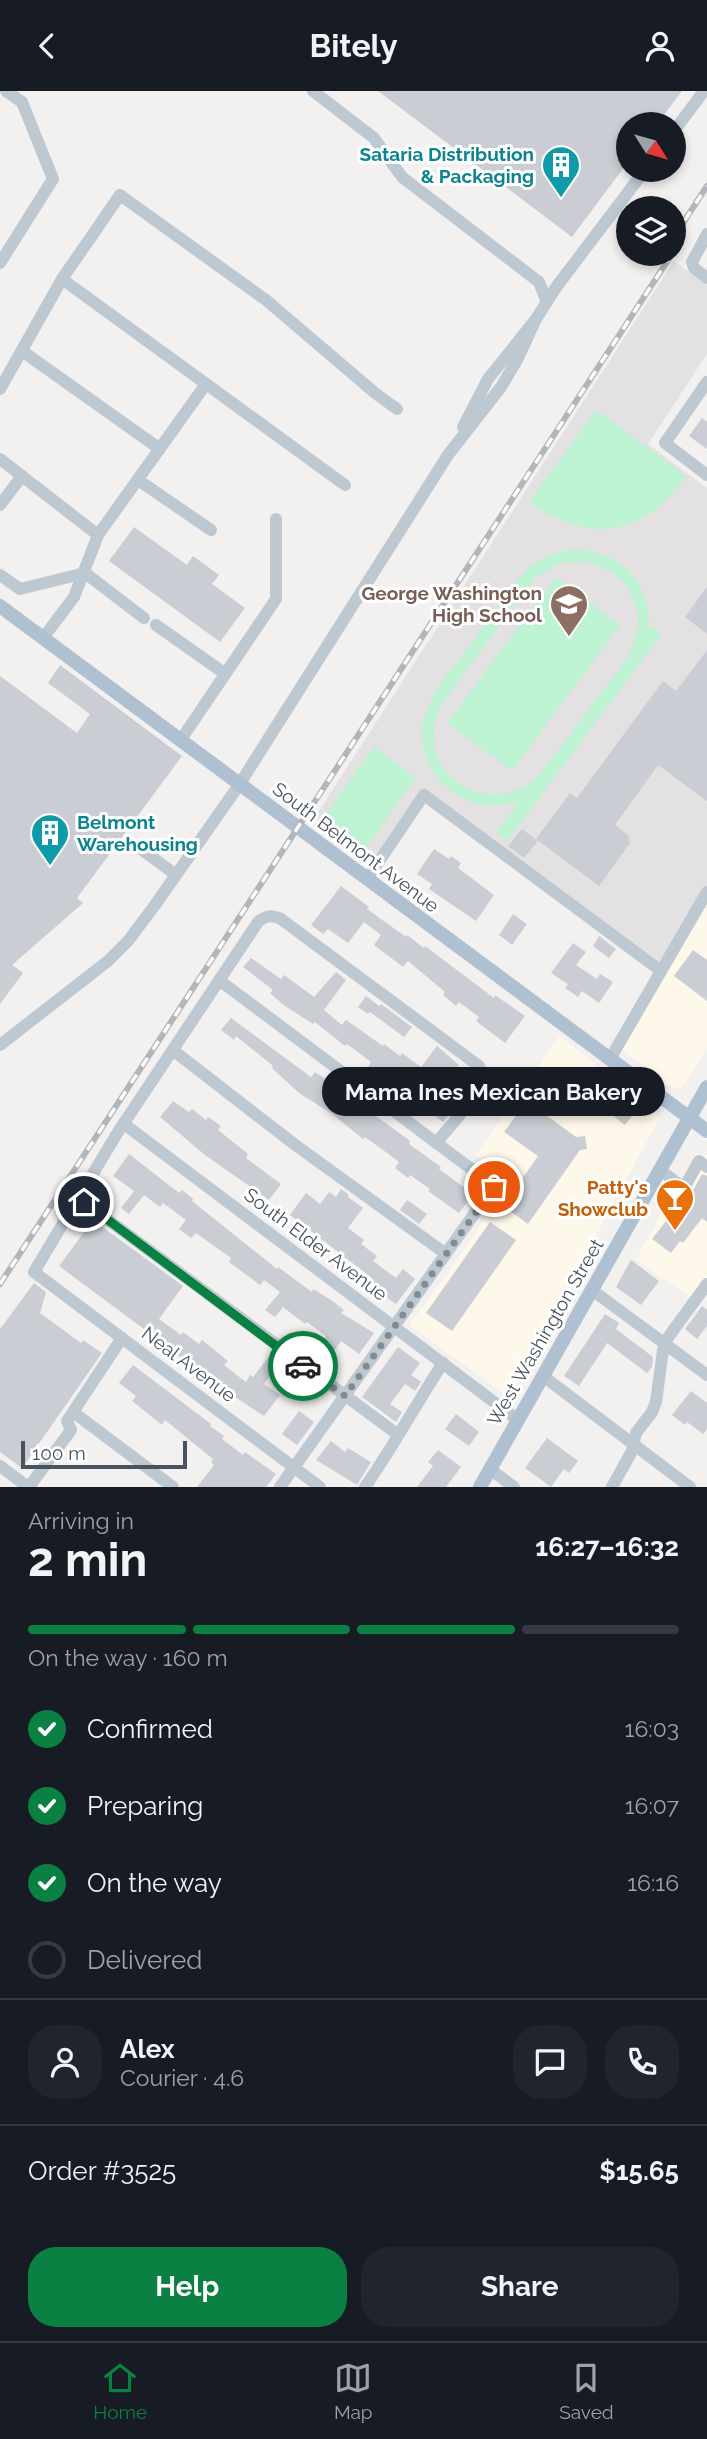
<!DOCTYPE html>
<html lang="en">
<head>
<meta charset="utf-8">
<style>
	:root { --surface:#171b24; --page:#20242c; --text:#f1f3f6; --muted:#9ea1a6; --line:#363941; --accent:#0b8043 }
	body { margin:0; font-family:Raleway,sans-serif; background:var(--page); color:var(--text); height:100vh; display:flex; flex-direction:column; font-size:26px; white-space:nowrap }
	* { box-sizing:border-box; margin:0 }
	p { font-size:23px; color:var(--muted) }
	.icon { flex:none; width:38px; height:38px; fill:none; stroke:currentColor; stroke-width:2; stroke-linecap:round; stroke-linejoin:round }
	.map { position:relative; height:1396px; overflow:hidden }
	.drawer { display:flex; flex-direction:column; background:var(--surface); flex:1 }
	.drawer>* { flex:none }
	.needle { width:46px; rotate:127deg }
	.fabs { position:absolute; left:616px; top:21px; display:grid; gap:14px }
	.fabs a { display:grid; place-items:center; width:70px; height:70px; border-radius:50%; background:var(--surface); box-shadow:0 4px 10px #0003; font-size:35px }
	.scale { position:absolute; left:21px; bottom:18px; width:166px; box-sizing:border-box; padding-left:7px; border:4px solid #47545f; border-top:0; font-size:19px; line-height:24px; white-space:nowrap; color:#47545f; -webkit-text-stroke:5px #fff; paint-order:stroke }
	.pin { position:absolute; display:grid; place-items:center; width:60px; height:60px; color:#fff; margin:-30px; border:4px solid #fff; border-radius:50%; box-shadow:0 2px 7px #0007 }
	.courier { position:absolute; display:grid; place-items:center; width:70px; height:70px; margin:-35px; border:5px solid #0b8043; border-radius:50%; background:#fff; color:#222; box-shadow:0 2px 9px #0007 }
	.bubble { position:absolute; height:49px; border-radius:24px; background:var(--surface); box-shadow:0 4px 10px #0003; font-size:23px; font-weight:700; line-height:49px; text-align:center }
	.head em { font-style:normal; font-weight:700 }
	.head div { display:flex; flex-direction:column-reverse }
	.head { display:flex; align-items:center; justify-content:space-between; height:119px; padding:0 28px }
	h1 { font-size:46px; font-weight:700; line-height:52px }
	.bar { display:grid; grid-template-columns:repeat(4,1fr); gap:10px 7px; align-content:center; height:84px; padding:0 28px }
	.bar i { height:9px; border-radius:5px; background:var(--line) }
	.bar .current { background:var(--accent) }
	.bar p { grid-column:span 4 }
	.line { display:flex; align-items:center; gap:18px; padding:0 28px; border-top:2px solid var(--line) }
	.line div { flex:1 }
	.round { display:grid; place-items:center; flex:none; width:74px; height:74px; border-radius:28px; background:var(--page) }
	ol { padding:0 28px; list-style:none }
	li { display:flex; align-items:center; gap:21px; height:77px }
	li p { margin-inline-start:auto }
	li .icon { padding:7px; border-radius:50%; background:var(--accent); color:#fff; stroke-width:4 }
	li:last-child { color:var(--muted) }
	li i { width:38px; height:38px; border:4px solid var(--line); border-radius:50% }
	.button { display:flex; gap:14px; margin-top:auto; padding:14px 28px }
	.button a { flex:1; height:80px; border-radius:28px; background:var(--accent); color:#fff; font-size:28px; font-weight:700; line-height:80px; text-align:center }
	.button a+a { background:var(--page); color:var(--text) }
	header { display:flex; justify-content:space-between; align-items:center; height:91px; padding:0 28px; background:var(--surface); font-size:32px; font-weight:700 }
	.menu { display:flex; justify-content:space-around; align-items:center; height:98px; border-top:2px solid var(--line); background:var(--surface); font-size:19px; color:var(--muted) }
	.menu a { display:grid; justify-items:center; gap:4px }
	.menu .current { color:var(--accent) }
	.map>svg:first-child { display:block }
	.commercial { fill:#fdf8ea }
	.education { fill:#e4e1e2 }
	.green { fill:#bdf2d2; fill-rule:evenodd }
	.building { fill:#cacdd3 }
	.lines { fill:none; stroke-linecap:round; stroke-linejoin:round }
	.minor { stroke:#bdc8d0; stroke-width:12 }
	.major { stroke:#afc0d1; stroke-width:14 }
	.rail-casing { stroke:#b2b6bb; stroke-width:6 }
	.rail { stroke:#fff; stroke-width:3.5; stroke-dasharray:10; stroke-linecap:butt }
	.done { stroke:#838b92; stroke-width:7; stroke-dasharray:0 12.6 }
	.route { stroke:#0b8043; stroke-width:9 }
	.labels { text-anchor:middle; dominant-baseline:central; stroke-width:6; stroke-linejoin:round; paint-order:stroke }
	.culture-label { font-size:19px; font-weight:bold; fill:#0d838f; stroke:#fff; text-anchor:end }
	.education-label { font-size:19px; font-weight:bold; fill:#785e54; stroke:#fff; text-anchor:end }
	.street-label { font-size:19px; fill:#47545f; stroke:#fff }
	.food-label { font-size:19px; font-weight:bold; fill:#c56008; stroke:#fff; text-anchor:end }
</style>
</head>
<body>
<header><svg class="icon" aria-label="back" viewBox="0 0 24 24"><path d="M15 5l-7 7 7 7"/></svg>Bitely<svg class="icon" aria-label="person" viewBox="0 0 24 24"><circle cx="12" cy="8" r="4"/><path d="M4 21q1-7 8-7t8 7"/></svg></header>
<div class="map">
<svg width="707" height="1396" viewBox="0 0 707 1396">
	<rect width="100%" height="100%" fill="#f3f0f0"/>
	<g class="commercial">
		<path d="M707,811V957L685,993L679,998L672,997L621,958Z"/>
		<path d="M560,945L660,1026L509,1306L409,1234L450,1180L509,1091L476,1064Z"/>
		<path d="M696,1062L707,1065V1187L693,1208L636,1168Z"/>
	</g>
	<path class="education" d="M674,170L707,194V263L648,353L707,397V796L658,873L424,698L373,768L315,726Z"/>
	<g class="green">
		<path d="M594,322H601L686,385C643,446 590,454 529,411Z"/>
		<path d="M571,459C618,458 650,488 649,536L662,543L507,750L496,742L519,711C495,717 470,716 449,699C429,682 419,658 423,632C425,623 428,615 432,607C447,581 468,558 485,534C499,516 511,494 528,478C540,467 554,462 571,459ZM586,470L612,481L626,494L638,520V540L628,566L537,687C482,730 411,679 441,614L533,489L557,473Z"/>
		<path d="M556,486L620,534L512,680L447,632Z"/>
		<path d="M374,656L416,687L366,756L324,725Z"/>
	</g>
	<g class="building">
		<path d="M378,0H682L657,33H628V71L572,146Z"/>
		<path d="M702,327L707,331V358L689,345Z"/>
		<path d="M134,436L187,474L193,465L219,484L212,493L245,517L220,551L109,470Z"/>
		<path d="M707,496V543L685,526Z"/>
		<path d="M707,559V710L658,674L615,734L628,744L630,752L599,795L536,748L570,702L577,707L663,590L676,600Z"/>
		<path d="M60,574L182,665L77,807L83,812L12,874L23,882L0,913V585L77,642L90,623L48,592Z"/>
		<path d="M522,738L538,750L524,767L508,755Z"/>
		<path d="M434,758L449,768L451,765L461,772L458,777L494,804L476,830L429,798L432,793L417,783Z"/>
		<path d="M341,795L369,816L367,818L406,846L407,844L424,857L425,855L494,907L495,904L525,925L505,952L476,930L479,926L459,911L456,915L443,904L445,901L408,870L403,876L374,854L381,844L364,831L348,852L328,838L323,843L311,834Z"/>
		<path d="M513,823L527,833L512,854L499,844Z"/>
		<path d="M599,845L616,858L609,867L593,855Z"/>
		<path d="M573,852L586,861L576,874L597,888L600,883L613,891L599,912L582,900L578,906L565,897L568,893L551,882Z"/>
		<path d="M693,859L707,869V910L674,885Z"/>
		<path d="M251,867L281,888L284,884L314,906L336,881L346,889L324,919L342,934L346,929L383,955L384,953L400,965L402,962L421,976L437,955L459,974L443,995L459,1010L443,1031L368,976L371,971L347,953L345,955L315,931L313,933L285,915L270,902L273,899L243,876Z"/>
		<path d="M366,905L379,915L381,913L412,936L404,946L370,921L368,923L358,916Z"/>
		<path d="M231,927L311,986L315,981L328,990L326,993L347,1009L349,1006L398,1041L410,1050L409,1053L441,1076L439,1078L473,1103L459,1122L428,1100L430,1098L410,1084L408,1087L395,1077L399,1071L379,1056L365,1046L363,1048L332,1023L299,1002L272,977L273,975L236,945L234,949L221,939Z"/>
		<path d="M609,998L637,1018L625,1034L598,1013Z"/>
		<path d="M173,1010L189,1021L192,1018L206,1029L208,1026L221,1035L218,1039L248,1063L246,1067L281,1093L269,1109L205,1064L160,1026Z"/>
		<path d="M527,1010L576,1046L585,1045L587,1058L580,1059L528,1133L503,1115L538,1065L504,1041Z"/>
		<path d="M129,1063L179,1102L182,1099L193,1108L192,1110L277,1178L278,1176L312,1201L313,1198L331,1209L344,1219L341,1222L374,1242L359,1263L341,1250L334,1260L322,1251L326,1245L307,1231L305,1233L283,1216L275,1226L265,1219L280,1201L264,1189L260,1194L229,1171L231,1167L196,1142L191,1147L179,1138L186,1129L163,1112L160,1116L144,1104L129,1123L121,1117L134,1100L113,1085Z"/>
		<path d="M702,1083L707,1085V1131L702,1127L683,1152L680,1150L671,1162L652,1148L686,1105L692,1101Z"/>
		<path d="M341,1098L349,1104L348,1106L363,1117L348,1137L364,1149L361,1153L377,1165L373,1170L396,1187L403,1178L415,1188L396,1213L367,1193L372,1187L290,1124L306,1102L320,1113L329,1101L336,1106Z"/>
		<path d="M407,1109L427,1123L419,1133L400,1119Z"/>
		<path d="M93,1129L183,1195L159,1228L181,1244L183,1241L199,1253L202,1249L228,1270L224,1274L246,1291L250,1284L253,1286L270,1264L292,1276L285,1286L275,1278L264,1293L280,1304L264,1325L197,1281L165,1253L162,1257L150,1247L152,1244L59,1175Z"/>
		<path d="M490,1131L516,1149L452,1240L426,1222Z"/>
		<path d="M631,1169L659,1190L641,1214L616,1196Z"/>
		<path d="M34,1192L46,1201L40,1222L81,1252L83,1249L102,1262L22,1377L0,1361V1238Z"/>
		<path d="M702,1215L707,1219V1235L697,1248L685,1238Z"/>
		<path d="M605,1223L619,1232L616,1238L653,1266L652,1276L647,1282L607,1252L579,1295L564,1285Z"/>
		<path d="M398,1256L420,1272L411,1284L421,1291L415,1300L405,1293L390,1313L402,1321L396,1331L362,1306Z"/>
		<path d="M133,1274L211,1333L210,1335L224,1345L222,1348L243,1364L245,1361L276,1383L266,1396H197L214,1374L211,1371L213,1368L165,1329L162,1334L132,1310L136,1305L119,1292Z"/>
		<path d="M691,1300L707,1312V1338L703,1343L687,1331L685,1334L672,1324Z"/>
		<path d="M299,1320L314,1331L297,1354L282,1343Z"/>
		<path d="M456,1323L479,1341L469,1355L445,1338Z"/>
		<path d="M547,1347L578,1370L569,1382L564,1378L551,1396L525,1377Z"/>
		<path d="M331,1350L345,1361L348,1357L371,1371L357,1394L316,1369Z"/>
		<path d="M438,1359L461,1376L446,1396H417L433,1375L428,1371Z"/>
	</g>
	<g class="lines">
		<g class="minor">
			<path d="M313,0L374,47L402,86L539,191L547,211"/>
			<path d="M674,40L704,0"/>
			<path d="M707,143L692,171L694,177L707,187"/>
			<path d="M0,172L53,88L22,11L6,0"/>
			<path d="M62,188L345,394"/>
			<path d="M22,260L160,358"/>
			<path d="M707,291L665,352L707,384"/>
			<path d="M0,298L62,188L120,104L266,209L375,302L397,318"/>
			<path d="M463,336L488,288L536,228L557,195L645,79"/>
			<path d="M0,368L98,444"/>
			<path d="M138,389L211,439"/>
			<path d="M0,414L22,385"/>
			<path d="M0,484L20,498L85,482L144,527"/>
			<path d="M156,534L224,582"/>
			<path d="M43,547L74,506L98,444L206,293"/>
			<path d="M180,650L276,508V428"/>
			<path d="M141,758L176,784"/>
			<path d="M367,788L424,704L661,880"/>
			<path d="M219,889L494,1095L280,1396"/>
			<path d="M0,954L108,870L128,850L155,814L239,694L448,364L501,296L517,269L536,228"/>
			<path d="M174,960L294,1053L446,1163"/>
			<path d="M610,968L707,801"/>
			<path d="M124,1033L518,1329"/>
			<path d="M660,1079L684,1097L699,1070L707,1076"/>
			<path d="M80,1104L34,1181L320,1396"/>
			<path d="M592,1199L707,1284"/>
			<path d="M543,1285L690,1396"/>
			<path d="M73,1321L173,1396"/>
			<path d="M397,1343L84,1111L80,1104L118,1041L258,831C266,824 272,824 281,828L479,975C489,996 450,1035 436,1052"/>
			<path d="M0,1375L28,1396"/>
			<path d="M490,1378L514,1396"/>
			<path d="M29,1396L71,1339L67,1330L122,1247"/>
			<path d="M365,1396C393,1356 416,1313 443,1272"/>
			<path d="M612,1396L632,1360L636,1342L652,1321L656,1311L664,1252L707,1193"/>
		</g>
		<g class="major">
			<path d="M0,515L707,1040"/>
			<path d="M480,1396L707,996"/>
		</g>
		<defs>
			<g id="rail">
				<path d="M674,146L707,95"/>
				<path d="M0,1193L672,163"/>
			</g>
		</defs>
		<use href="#rail" class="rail-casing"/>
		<use href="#rail" class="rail"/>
	</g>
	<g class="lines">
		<path class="done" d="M303,1275L345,1305L494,1096"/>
		<path class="route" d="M84,1111L303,1275"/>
	</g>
	<defs>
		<symbol id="building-pin" viewBox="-11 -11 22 30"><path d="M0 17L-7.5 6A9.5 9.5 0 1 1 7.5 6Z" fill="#0f9aa8" stroke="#fff"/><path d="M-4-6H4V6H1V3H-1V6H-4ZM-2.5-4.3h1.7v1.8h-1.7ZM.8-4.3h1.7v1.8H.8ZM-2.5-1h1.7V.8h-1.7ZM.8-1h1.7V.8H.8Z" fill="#fff"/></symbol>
		<symbol id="school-pin" viewBox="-11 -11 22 30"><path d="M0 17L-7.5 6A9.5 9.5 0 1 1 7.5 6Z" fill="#8d6e63" stroke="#fff"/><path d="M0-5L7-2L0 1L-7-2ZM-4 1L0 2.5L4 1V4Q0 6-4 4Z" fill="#fff"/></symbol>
		<symbol id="bar-pin" viewBox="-11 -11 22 30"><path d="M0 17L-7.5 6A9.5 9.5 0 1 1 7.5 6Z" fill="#e8710a" stroke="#fff"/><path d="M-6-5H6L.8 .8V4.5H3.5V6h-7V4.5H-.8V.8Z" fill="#fff"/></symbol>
	</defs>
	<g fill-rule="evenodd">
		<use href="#building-pin" x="539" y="52" width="44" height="60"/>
		<use href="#school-pin" x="547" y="491" width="44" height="60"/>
		<use href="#building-pin" x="28" y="720" width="44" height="60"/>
		<use href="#bar-pin" x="653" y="1085" width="44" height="60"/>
	</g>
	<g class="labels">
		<g class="culture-label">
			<text x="534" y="63">Sataria Distribution<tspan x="534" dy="22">&amp; Packaging</tspan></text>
			<text x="77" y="731" text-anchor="start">Belmont<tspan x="77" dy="22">Warehousing</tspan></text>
		</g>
		<g class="education-label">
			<text x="542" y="502">George Washington<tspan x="542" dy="22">High School</tspan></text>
		</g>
		<g class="street-label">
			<text transform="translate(356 756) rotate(37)">South Belmont Avenue</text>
			<text transform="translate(316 1153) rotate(37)">South Elder Avenue</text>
			<text transform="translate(545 1241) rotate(-60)">West Washington Street</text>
			<text transform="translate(189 1273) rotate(37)">Neal Avenue</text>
		</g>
		<g class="food-label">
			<text x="648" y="1096">Patty's<tspan x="648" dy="22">Showclub</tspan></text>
		</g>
	</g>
</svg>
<div class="fabs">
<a><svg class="needle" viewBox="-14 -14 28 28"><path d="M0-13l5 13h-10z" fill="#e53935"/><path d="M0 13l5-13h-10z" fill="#9ea1a6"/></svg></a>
<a><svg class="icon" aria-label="layers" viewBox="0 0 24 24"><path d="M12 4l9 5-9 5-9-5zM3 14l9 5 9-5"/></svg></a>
</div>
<div class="scale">100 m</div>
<div class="pin" style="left:494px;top:1096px;background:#ea580c"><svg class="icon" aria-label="bag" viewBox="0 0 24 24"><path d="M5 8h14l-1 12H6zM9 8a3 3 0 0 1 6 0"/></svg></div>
<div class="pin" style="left:84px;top:1111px;background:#1f2937"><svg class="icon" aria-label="home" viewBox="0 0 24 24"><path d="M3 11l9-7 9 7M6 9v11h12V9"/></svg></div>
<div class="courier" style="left:303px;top:1275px"><svg class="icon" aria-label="car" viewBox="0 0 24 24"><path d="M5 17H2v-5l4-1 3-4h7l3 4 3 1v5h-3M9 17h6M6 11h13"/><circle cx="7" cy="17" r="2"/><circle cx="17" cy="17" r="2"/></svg></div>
<div class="bubble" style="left:322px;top:976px;width:343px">Mama Ines Mexican Bakery</div>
</div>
<section class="drawer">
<div class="head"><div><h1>2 min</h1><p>Arriving in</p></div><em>16:27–16:32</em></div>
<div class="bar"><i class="current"></i><i class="current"></i><i class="current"></i><i></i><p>On the way · 160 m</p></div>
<ol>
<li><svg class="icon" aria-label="check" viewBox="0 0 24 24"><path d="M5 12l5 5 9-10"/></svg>Confirmed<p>16:03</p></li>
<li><svg class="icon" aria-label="check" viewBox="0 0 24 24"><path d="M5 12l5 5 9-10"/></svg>Preparing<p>16:07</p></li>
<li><svg class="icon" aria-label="check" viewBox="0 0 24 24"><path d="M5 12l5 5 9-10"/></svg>On the way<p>16:16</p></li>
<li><i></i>Delivered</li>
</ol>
<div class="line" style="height:126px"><a class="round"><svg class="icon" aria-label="person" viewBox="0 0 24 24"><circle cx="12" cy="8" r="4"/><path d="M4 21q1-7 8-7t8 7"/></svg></a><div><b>Alex</b><p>Courier · 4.6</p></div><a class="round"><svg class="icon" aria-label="chat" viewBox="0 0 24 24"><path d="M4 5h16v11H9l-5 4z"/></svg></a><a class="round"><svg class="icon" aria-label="phone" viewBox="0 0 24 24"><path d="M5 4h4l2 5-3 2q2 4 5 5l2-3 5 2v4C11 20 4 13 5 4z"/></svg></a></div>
<div class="line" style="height:91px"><div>Order #3525</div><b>$15.65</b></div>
<div class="button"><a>Help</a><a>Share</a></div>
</section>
<nav class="menu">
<a class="current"><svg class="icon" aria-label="home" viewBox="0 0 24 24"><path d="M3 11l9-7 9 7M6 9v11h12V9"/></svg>Home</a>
<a><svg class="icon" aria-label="map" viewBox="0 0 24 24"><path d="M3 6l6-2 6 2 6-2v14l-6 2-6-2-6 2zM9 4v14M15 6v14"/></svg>Map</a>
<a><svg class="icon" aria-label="saved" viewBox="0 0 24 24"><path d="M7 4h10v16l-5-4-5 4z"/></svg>Saved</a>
</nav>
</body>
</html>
